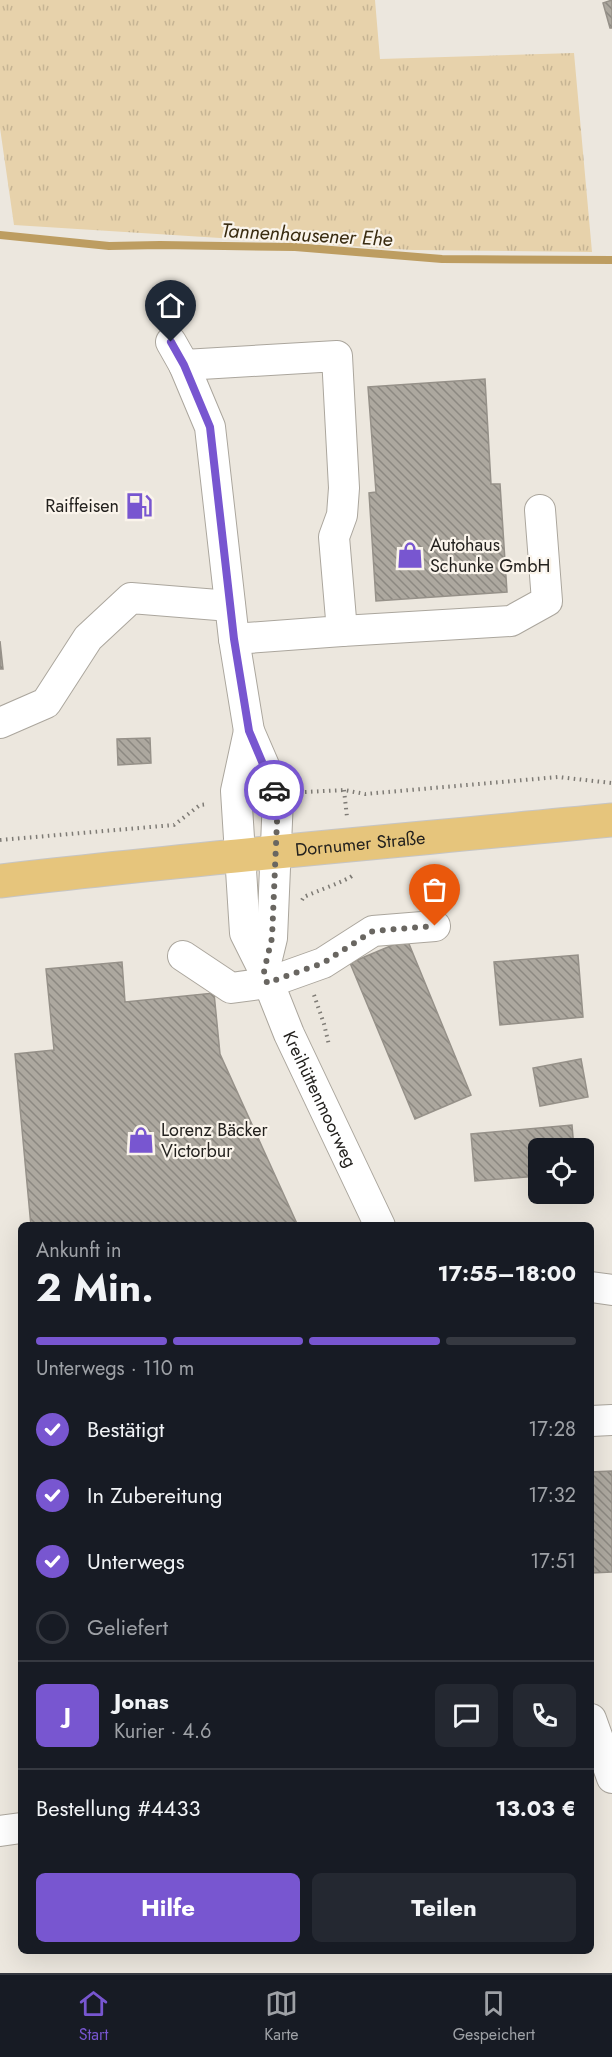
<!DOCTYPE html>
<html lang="de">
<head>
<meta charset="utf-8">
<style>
	:root { --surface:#171b24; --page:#242831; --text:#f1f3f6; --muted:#9ea1a6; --line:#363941; --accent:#7856d0 }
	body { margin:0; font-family:Jost,sans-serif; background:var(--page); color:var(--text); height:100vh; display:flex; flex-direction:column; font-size:22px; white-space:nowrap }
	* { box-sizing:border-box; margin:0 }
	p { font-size:20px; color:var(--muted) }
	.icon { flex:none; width:33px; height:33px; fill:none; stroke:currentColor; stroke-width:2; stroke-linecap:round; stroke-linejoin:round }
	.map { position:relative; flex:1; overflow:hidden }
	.panel { position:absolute; left:18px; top:1222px; width:576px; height:732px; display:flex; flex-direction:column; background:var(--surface); border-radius:9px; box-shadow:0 6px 24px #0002 }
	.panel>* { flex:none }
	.controls { position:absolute; left:528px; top:1138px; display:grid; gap:12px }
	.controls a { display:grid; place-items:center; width:66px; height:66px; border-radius:9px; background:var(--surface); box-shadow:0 6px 24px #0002; font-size:30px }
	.pin { position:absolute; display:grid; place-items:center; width:51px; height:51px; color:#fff; margin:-62px -26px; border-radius:50% 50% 50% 0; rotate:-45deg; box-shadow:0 0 6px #0007 }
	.pin .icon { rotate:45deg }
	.courier { position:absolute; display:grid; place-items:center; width:60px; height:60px; margin:-30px; border:4px solid #7856d0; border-radius:50%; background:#fff; color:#222; box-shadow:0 2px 8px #0007 }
	.summary em { font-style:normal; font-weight:700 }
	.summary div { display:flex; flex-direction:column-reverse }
	.summary { display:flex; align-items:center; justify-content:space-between; height:102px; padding:0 18px }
	h1 { font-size:39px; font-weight:700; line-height:45px }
	.bar { display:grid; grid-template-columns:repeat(4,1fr); gap:9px 6px; align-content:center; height:72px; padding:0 18px }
	.bar i { height:8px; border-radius:4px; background:var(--line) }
	.bar .active { background:var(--accent) }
	.bar p { grid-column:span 4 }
	.line { display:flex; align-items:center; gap:15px; padding:0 18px; border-top:2px solid var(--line) }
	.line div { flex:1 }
	.round { display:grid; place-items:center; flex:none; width:63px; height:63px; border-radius:9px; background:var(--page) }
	ol { padding:0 18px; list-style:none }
	li { display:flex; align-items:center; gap:18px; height:66px }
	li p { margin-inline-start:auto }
	li .icon { padding:6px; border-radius:50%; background:var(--accent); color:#fff; stroke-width:4 }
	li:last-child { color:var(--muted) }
	li i { width:33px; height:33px; border:3px solid var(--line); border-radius:50% }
	.action { display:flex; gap:12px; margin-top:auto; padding:12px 18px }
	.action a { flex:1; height:69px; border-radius:9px; background:var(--accent); color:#fff; font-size:24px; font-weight:700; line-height:69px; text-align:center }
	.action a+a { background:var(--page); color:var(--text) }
	.tab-bar { display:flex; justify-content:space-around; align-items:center; height:84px; border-top:2px solid var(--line); background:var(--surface); font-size:16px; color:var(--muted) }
	.tab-bar a { display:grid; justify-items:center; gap:3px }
	.tab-bar .active { color:var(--accent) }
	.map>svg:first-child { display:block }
	.grass { fill:url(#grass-tufts) }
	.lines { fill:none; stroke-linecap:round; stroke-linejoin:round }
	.stream { stroke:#bd9d61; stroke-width:8 }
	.building { fill:url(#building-back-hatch); stroke:#969189; stroke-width:1.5 }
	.minor-casing { stroke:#aba69d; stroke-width:32 }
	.major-casing { stroke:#c6c5c4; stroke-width:35 }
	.path { stroke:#7e7b75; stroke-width:4; stroke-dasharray:1.5 4.5; stroke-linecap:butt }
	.minor { stroke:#fff; stroke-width:30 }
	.major { stroke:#e6c57c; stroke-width:33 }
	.done { stroke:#696661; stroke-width:6; stroke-dasharray:0 10.8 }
	.route { stroke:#7856d0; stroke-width:8 }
	.labels { text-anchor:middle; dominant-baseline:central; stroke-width:4.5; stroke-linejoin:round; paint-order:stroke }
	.poi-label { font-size:18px; fill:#23211e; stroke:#faf4eb; text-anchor:start }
	.street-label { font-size:18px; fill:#23211e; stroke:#faf4eb }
	.water-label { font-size:20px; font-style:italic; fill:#392b10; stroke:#faf4eb }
</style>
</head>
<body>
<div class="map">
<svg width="612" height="1973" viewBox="0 0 612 1973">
	<defs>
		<pattern id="grass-tufts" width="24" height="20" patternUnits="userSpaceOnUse" patternTransform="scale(1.5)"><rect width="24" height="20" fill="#e7d2ab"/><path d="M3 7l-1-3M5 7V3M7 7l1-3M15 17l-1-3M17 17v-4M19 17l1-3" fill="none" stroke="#c6b493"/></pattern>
		<pattern id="building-back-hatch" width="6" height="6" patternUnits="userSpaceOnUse" patternTransform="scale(1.5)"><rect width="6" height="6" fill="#ada89f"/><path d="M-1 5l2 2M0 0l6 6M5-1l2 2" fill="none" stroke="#8c8881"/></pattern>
	</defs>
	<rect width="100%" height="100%" fill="#ece7de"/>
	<path class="grass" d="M0,0H375L380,59L574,53L592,252L412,250L14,225L0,128Z"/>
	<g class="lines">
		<path class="stream" d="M0,235L109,246L160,245L295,247L442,259L612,260"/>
	</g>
	<g class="building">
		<path d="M612,0V28H610L603,3Z"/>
		<path d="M485,379L491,484H500L507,592L376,601L369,493L376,492L368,387Z"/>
		<path d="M0,641L3,669H0Z"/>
		<path d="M150,738L151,763L118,765L117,739Z"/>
		<path d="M407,939L471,1095L415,1119L350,963Z"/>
		<path d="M578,955L583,1017L500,1025L494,962Z"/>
		<path d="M122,962L125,1002L214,993L220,1054L298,1226H31L15,1054L54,1050L46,969Z"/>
		<path d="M581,1059L588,1097L540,1106L533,1068Z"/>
		<path d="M572,1125L574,1149H538V1176L475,1181L471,1134Z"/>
		<path d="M612,1471V1572L592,1573L591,1472Z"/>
	</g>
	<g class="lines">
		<defs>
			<g id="minor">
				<path d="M171,342L184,365L210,427L234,639L249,731L278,798L272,938L264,971"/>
				<path d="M184,365L337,356L344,488L342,515L334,537L342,631L234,639"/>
				<path d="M342,631L511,621L547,601L540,510"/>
				<path d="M0,723L46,703L88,638L131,598L230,606"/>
				<path id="s1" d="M249,731L236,791L245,933L264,971L289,1034L380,1226"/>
				<path d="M183,956L231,988L267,983L323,963L373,931L435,926"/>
				<path d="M591,1287L612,1290"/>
				<path d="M591,1421L612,1420"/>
				<path d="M591,1719L612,1778"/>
				<path d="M0,1831L21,1828"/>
			</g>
			<g id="major">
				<path id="s2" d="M0,881C204,857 408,840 612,820"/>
			</g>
		</defs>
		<use href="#minor" class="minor-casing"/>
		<use href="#major" class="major-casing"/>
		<g class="path">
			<path d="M344,790L347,817"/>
			<path d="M305,792L344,790L365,794L558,777L612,783"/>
			<path d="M0,840L174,825L200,805L208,804"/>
			<path d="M302,900L304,897C314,892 349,880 353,875"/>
			<path d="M314,995L324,1024L329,1045"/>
		</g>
		<use href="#minor" class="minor"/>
		<use href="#major" class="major"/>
	</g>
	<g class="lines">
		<path class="done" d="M274,790L278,798L272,938L264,971L267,983L323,963L373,931L435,926"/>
		<path class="route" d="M171,342L184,365L210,427L234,639L249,731L274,790"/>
	</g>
	<defs>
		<symbol id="fuel-bare" viewBox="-9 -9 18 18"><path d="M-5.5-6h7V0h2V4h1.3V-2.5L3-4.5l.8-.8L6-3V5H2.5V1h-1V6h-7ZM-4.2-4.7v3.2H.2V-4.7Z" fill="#7856d0" stroke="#faf4eb" stroke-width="2.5" paint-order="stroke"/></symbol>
		<symbol id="shop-bare" viewBox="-9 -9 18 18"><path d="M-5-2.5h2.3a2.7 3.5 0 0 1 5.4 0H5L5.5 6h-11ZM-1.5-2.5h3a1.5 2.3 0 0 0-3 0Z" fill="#7856d0" stroke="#faf4eb" stroke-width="2.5" paint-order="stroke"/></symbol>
	</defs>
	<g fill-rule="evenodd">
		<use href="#fuel-bare" x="120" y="487" width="38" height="38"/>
		<use href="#shop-bare" x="391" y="536" width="38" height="38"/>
		<use href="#shop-bare" x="122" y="1121" width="38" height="38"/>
	</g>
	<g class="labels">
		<g class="poi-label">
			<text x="119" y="506" text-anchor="end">Raiffeisen</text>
			<text x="430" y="545">Autohaus<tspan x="430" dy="21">Schunke GmbH</tspan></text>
			<text x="161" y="1130">Lorenz Bäcker<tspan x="161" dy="21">Victorbur</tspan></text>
		</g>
		<g class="street-label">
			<text stroke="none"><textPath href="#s2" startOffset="362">Dornumer Straße</textPath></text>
			<text stroke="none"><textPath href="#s1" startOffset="386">Kreihüttenmoorweg</textPath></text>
		</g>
		<g class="water-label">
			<text transform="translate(307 235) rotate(3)">Tannenhausener Ehe</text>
		</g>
	</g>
</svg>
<div class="controls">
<a><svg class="icon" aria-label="locate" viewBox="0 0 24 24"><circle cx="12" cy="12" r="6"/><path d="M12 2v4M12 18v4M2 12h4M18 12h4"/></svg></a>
</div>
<div class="pin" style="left:435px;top:926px;background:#ea580c"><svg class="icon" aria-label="bag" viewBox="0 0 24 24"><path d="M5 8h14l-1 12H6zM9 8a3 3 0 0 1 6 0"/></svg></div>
<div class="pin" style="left:171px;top:342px;background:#1f2937"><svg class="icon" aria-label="home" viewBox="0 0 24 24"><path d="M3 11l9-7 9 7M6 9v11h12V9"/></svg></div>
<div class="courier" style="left:274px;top:790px"><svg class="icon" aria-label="car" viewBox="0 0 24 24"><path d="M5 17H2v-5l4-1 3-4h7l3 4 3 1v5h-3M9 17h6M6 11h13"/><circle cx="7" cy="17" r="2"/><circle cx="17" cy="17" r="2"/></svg></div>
<section class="panel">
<div class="summary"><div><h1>2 Min.</h1><p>Ankunft in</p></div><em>17:55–18:00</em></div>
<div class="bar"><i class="active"></i><i class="active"></i><i class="active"></i><i></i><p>Unterwegs · 110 m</p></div>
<ol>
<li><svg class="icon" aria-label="check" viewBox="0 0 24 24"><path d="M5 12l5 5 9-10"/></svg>Bestätigt<p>17:28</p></li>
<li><svg class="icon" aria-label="check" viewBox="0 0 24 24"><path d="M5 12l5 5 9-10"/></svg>In Zubereitung<p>17:32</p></li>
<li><svg class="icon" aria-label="check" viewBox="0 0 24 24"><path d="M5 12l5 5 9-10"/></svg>Unterwegs<p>17:51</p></li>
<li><i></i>Geliefert</li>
</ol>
<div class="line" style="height:108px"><b class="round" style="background:var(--accent);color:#fff">J</b><div><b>Jonas</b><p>Kurier · 4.6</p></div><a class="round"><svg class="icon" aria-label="chat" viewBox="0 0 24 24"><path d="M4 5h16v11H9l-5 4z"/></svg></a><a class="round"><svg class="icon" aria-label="phone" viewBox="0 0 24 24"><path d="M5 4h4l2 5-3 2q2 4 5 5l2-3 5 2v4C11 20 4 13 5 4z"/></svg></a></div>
<div class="line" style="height:78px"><div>Bestellung #4433</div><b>13.03 €</b></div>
<div class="action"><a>Hilfe</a><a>Teilen</a></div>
</section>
</div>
<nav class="tab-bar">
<a class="active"><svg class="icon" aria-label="home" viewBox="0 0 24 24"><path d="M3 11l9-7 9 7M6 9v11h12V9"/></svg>Start</a>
<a><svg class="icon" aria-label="map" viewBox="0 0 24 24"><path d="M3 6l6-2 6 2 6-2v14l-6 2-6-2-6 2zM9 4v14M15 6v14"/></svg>Karte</a>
<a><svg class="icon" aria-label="saved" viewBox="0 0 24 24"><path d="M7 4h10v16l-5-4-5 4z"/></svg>Gespeichert</a>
</nav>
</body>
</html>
